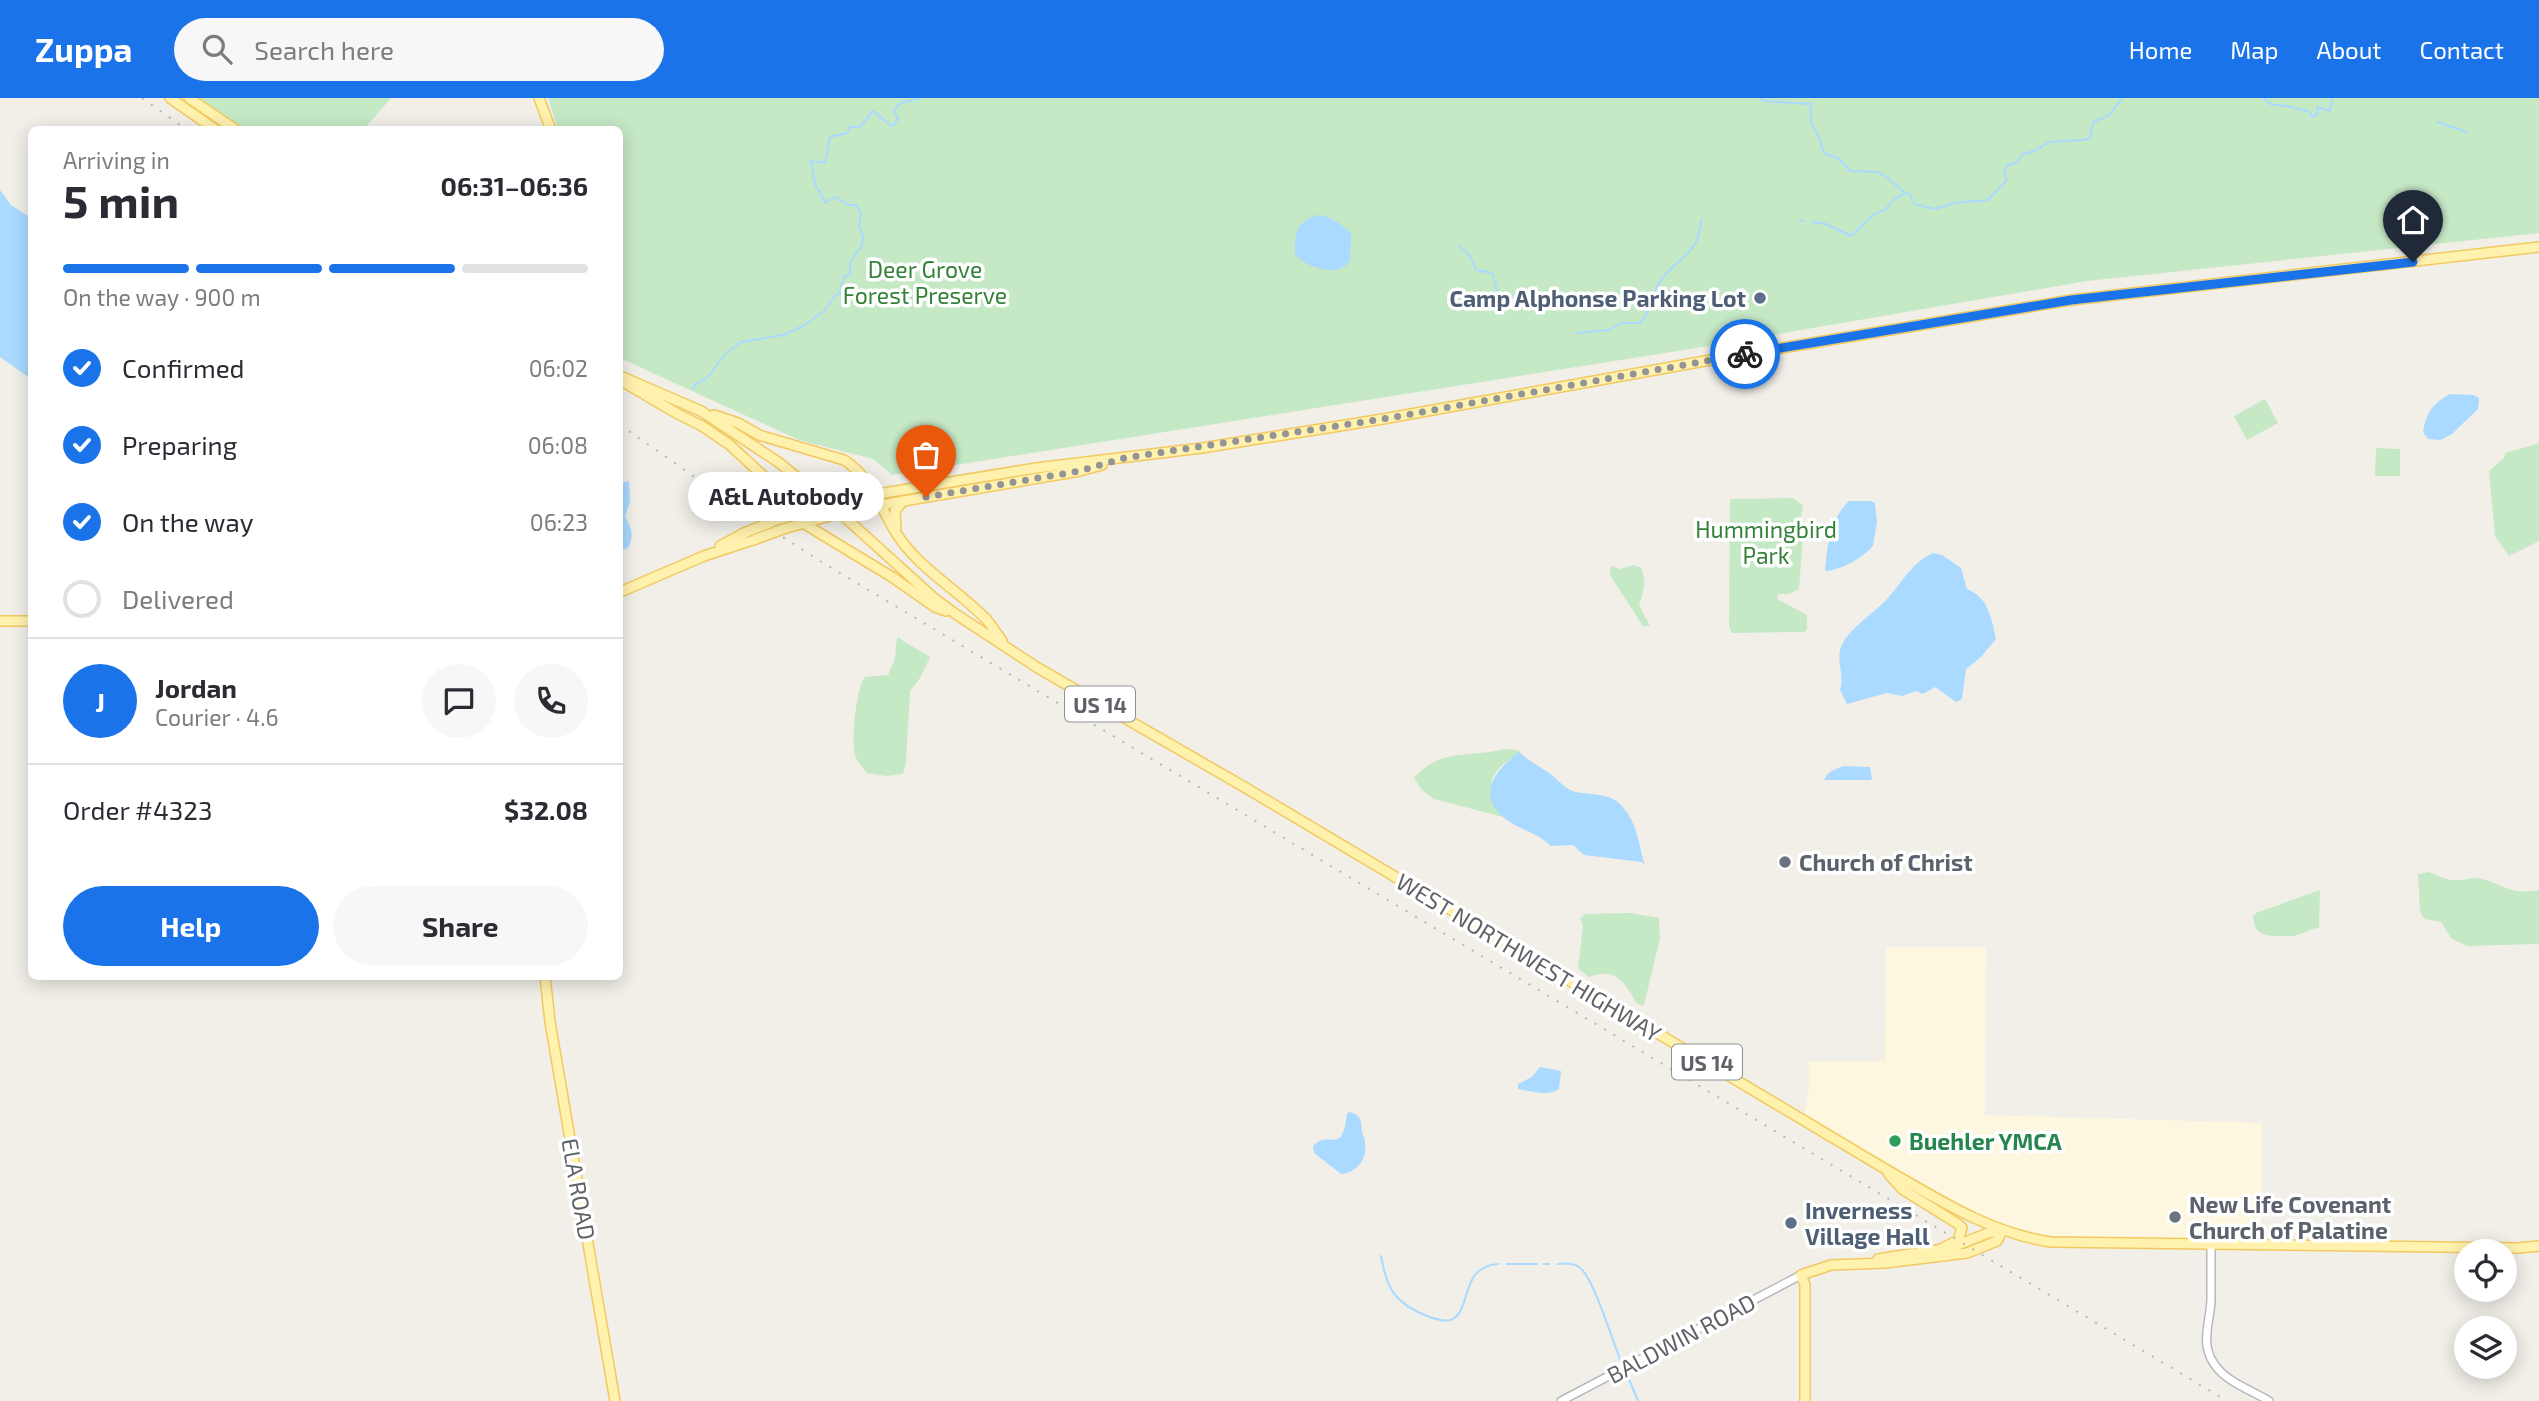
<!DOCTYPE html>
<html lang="en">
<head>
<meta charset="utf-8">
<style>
	:root { --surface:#fff; --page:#f7f7f7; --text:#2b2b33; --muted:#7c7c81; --line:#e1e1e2; --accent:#1a73e8 }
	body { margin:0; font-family:"Exo 2",sans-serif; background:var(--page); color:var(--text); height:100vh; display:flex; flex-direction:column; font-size:26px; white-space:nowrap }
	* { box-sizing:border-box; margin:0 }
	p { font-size:23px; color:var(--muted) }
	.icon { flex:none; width:38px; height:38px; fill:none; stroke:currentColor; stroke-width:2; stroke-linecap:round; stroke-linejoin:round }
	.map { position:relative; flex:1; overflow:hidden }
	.panel { position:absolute; left:28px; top:28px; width:595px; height:854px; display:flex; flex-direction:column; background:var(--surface); border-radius:10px; box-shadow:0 4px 18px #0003 }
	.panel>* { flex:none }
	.fabs { position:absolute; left:2454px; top:1141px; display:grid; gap:14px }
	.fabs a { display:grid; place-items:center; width:63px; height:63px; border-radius:50%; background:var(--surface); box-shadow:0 4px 18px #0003; font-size:35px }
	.pin { position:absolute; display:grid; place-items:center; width:60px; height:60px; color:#fff; margin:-72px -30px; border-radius:50% 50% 50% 0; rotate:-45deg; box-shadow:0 0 7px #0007 }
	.pin .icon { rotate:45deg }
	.courier { position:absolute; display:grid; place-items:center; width:70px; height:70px; margin:-35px; border:5px solid #1a73e8; border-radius:50%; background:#fff; color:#222; box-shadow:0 2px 9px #0007 }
	.bubble { position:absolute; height:49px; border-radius:24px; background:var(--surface); box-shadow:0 4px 18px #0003; font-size:23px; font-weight:700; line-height:49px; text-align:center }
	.headline em { font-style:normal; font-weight:700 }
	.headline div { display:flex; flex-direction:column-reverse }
	.headline { display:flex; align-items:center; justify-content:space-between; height:119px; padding:0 35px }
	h1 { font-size:46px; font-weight:700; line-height:52px }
	.bar { display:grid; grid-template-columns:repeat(4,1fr); gap:10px 7px; align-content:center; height:84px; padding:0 35px }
	.bar i { height:9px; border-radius:5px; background:var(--line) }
	.bar .active { background:var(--accent) }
	.bar p { grid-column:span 4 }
	.line { display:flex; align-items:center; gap:18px; padding:0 35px; border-top:2px solid var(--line) }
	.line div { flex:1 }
	.round { display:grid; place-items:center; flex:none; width:74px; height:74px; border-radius:37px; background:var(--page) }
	ol { padding:0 35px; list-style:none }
	li { display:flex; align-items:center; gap:21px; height:77px }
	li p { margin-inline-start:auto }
	li .icon { padding:7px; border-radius:50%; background:var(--accent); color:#fff; stroke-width:4 }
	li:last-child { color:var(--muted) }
	li i { width:38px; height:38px; border:4px solid var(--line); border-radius:50% }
	.button { display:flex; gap:14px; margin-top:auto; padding:14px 35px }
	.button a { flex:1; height:80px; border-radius:42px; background:var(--accent); color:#fff; font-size:28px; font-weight:700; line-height:80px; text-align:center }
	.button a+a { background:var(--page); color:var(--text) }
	header { display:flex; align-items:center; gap:42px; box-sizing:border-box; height:98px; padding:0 35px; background:var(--accent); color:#fff }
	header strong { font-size:33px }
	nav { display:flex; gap:38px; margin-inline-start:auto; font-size:24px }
	.search { width:490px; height:63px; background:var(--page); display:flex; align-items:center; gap:18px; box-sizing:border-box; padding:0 24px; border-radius:38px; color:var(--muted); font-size:26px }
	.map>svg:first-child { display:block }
	.commercial { fill:#fef7e0 }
	.green { fill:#c5e8c5 }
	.water { fill:#aadaff }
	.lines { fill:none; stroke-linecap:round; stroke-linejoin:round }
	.stream { stroke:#aadaff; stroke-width:2 }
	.minor-casing { stroke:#b5b8bc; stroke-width:10 }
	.major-casing { stroke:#f2c960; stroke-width:12 }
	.minor { stroke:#fff; stroke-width:7 }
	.major { stroke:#fff2af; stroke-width:9 }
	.rail { stroke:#b6b7b8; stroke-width:2; stroke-dasharray:2 9; stroke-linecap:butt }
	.major-bridge-casing { stroke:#f2c960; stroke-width:12; stroke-linecap:butt }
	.major-bridge { stroke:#fff2af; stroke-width:9 }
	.done { stroke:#929495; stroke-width:7; stroke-dasharray:0 12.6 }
	.route { stroke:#1a73e8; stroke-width:9 }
	.service-dot { fill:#5c6f8a; stroke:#fff; stroke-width:2.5 }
	.worship-dot { fill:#6b7280; stroke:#fff; stroke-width:2.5 }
	.leisure-dot { fill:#2e9e5b; stroke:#fff; stroke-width:2.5 }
	.labels { text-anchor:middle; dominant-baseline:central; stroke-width:7; stroke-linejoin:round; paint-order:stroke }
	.shield { fill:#fff; stroke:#8f9295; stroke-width:2 }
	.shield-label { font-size:21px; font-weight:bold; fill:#5f6368 }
	.park-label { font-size:23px; fill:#348238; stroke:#fff }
	.service-label { font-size:23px; font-weight:bold; fill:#4e5e75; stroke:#fff; text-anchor:end }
	.worship-label { font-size:23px; font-weight:bold; fill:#5b616d; stroke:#fff; text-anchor:start }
	.street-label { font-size:23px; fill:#5f6368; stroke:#fff }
	.leisure-label { font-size:23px; font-weight:bold; fill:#27864d; stroke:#fff; text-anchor:start }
</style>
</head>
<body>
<header>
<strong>Zuppa</strong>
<div class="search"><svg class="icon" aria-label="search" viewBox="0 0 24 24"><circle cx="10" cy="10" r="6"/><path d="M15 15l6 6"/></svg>Search here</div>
<nav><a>Home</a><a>Map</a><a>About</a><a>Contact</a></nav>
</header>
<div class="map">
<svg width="2539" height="1303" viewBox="0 0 2539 1303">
	<rect width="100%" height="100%" fill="#f1efe8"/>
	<path class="commercial" d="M1886,849H1986L1985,1017L2262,1025V1147L2076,1145L2002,1133L1804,1021L1809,988V963H1885Z"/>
	<g class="green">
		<path d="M199,0H391L364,31H245Z"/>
		<path d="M548,0H2539V135L2087,183L1703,249L892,377L873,361L799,342L620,260V32L558,31Z"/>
		<path d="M2265,301L2278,325L2247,342L2234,318Z"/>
		<path d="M2539,345V443L2509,458L2495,438L2489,373L2504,360L2505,355Z"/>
		<path d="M2376,350L2400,351V378H2375Z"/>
		<path d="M1792,400L1803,407L1799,431L1803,437L1799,491L1789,496H1778L1777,501L1807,517V531L1804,534L1732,535L1729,529L1730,401Z"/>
		<path d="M1634,467L1641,470C1647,484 1644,493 1639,507L1650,528H1643L1610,477L1611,468L1620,471Z"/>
		<path d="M897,539L930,559L920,580L910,593L906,664L903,676L886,678L867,675C862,670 857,663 855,657C851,643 856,589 865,579L888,577L895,561Z"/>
		<path d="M1504,651L1516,652L1521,654C1490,672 1481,688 1503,719L1434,701L1422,692L1414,680C1440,650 1469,660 1504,651Z"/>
		<path d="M2429,774C2441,779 2446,783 2461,782C2467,782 2473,779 2478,780C2502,785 2509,798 2539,792V846L2467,848L2451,840L2441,824L2424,821L2420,813L2418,776Z"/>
		<path d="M2320,792L2319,830C2310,830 2307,834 2298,837C2293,839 2286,838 2281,838C2264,838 2255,837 2253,819L2256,815Z"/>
		<path d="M1629,815L1659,820L1660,840L1644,907L1637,906C1624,884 1617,869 1589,879L1578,870L1583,828L1580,821L1585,816Z"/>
	</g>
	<g class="water">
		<path d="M0,92L11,107L31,120V281L0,259Z"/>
		<path d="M1317,117C1332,119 1341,125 1351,136L1350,163C1347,166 1344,169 1340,171C1328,175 1302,167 1295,156C1294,135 1297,124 1317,117Z"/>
		<path d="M2450,296L2473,297L2479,300L2478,311L2452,336L2440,342L2428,341L2423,334C2426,315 2433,305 2450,296Z"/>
		<path d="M629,383L630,404L625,418C631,430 635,437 628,450L621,453L620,385Z"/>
		<path d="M1849,403H1871L1875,405L1877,424L1873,448C1862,460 1842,472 1825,473C1827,448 1830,421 1849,403Z"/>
		<path d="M1933,455L1942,457L1961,470L1967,491C1988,499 1992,521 1996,541L1980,560L1966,571L1962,601L1956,604L1935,589L1923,596L1916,593L1902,598L1887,595L1847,606L1840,592C1845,578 1836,562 1841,549C1846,533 1875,514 1887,501C1902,485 1911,465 1933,455Z"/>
		<path d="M1519,654C1528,662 1537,667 1546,673C1557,679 1563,691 1576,694C1592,697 1611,695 1622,708C1638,726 1638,745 1645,767L1642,764L1584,757L1573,747L1551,748C1537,734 1519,732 1504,720C1475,695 1497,671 1519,654Z"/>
		<path d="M1844,668L1870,669L1872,681L1870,682H1824C1828,673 1835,671 1844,668Z"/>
		<path d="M1540,969L1561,973L1559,991C1547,999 1532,993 1518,991V986L1532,979Z"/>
		<path d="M1349,1014C1362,1017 1361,1023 1362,1034C1363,1038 1365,1041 1365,1045C1368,1061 1356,1075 1341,1076L1314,1055L1313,1048C1329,1030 1342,1060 1347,1016Z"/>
	</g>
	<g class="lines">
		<g class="stream">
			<path d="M1761,0L1764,3L1811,6V26L1817,34L1824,55L1839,61L1850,73C1886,73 1879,73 1905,95L1910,96L1914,106L1935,111L1954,105L1988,102L2007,82L2004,74L2007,67L2018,64L2023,56L2034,53L2049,44L2083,42L2090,40L2093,24L2108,18L2123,0"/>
			<path d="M2263,0L2272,7C2281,5 2298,12 2309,13L2312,19L2317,17L2318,9L2330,13L2332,0"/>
			<path d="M2437,24L2467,34"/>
			<path d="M1801,123H1804"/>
			<path d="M1812,124L1826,126L1851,138L1873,117L1886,111L1894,101L1904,96"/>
			<path d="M1460,148L1470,158L1476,172L1492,175L1499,199L1519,203L1528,209"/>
			<path d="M1576,235L1609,232L1621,225H1640C1650,215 1652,198 1659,185C1668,169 1691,157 1696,144C1699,137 1699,129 1702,122"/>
			<path d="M693,291L696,286L708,279L725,256L741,244L783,237L803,228L824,213L835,198L840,195L844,178L850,177V164L862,147L863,138L859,129L861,114L856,107H849L835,99L825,105C823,98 819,94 816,88C813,81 813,70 811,63L825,65L830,39L847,35L850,29H860L873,13L890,27H894L898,20L894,13C902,0 907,6 919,0"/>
			<path d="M1381,1158C1387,1192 1395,1205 1427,1218C1435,1221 1446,1225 1453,1221C1472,1209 1460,1169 1498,1166"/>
			<path d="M1507,1166H1537"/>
			<path d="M1544,1166H1549"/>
			<path d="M1558,1166C1565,1165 1573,1165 1579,1169C1594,1179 1613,1246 1622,1266"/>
			<path d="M1626,1274L1638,1303"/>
		</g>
		<defs>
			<g id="minor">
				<path d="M2211,1147C2211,1165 2211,1184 2211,1202C2210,1227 2198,1248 2218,1271C2230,1285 2253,1293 2269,1303"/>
				<path d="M1561,1303L1801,1177"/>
			</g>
			<g id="major">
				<path d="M170,0L216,32"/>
				<path d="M189,0L236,32"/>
				<path d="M539,0L551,32"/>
				<path d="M620,278L701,313L778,364L829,405L934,500L957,517L1038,570L1246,690L1882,1069C1936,1100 1989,1135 2051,1144L2518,1150L2539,1148"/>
				<path d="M627,286L678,316L702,328L730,347L774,388L803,425L892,479L935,509L946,513"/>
				<path d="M714,317L738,325L759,337L844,362C871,379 880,409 896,435C919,471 957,491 986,521C992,528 997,536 1002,543"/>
				<path d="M847,401L1036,370L1202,350L1383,321L1727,259L2071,202L2539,149"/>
				<path d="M857,411L1080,373L1102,367"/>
				<path d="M772,424L817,409"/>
				<path d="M896,430L895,413L903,403"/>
				<path d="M783,431L826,419"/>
				<path d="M720,448L746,434"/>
				<path d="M620,494L704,458L756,441"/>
				<path d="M0,523H32"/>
				<path d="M545,878L550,924L615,1303"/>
				<path d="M1888,1075L1902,1091L1958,1126L1962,1130L1958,1142L1941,1151"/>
				<path d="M1878,1161L1950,1150L1988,1135L2000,1133"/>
				<path d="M1805,1303V1187L1801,1177L1831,1167L1885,1165L1967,1155L1997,1143L2002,1133"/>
			</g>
		</defs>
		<use href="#minor" class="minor-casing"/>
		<use href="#major" class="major-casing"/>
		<use href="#minor" class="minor"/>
		<use href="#major" class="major"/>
		<g class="rail">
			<path d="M142,0L187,32"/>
			<path d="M620,327L758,423L820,463L2227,1303"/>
		</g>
		<defs>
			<g id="major-bridge">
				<path d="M817,409L847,401"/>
				<path d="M826,419L857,411"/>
				<path d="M746,434L772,424"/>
				<path d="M756,441L783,431"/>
			</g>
		</defs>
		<use href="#major-bridge" class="major-bridge-casing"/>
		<use href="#major-bridge" class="major-bridge"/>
	</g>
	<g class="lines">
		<path class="done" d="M926,399L1080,373L1124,360L1383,321L1745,256"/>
		<path class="route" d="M1745,256L2071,202L2413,164"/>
	</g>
	<g class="service-dot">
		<circle cx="1760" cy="200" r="7"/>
		<circle cx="1791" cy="1125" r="7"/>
	</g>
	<g class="worship-dot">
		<circle cx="1785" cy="764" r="7"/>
		<circle cx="2175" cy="1119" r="7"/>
	</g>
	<circle class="leisure-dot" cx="1895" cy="1043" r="7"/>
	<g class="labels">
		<g class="shield">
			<rect x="1065" y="588.5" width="70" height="35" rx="5"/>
			<rect x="1672" y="946.5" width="70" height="35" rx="5"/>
		</g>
		<g class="shield-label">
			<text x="1100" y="606">US 14</text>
			<text x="1707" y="964">US 14</text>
		</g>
		<g class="park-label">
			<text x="925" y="171">Deer Grove<tspan x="925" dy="26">Forest Preserve</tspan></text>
			<text x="1766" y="431">Hummingbird<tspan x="1766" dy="26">Park</tspan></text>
		</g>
		<g class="service-label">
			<text x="1746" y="200">Camp Alphonse Parking Lot</text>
			<text x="1805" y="1112" text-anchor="start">Inverness<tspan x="1805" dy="26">Village Hall</tspan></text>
		</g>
		<g class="worship-label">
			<text x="1799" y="764">Church of Christ</text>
			<text x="2189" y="1106">New Life Covenant<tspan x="2189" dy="26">Church of Palatine</tspan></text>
		</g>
		<g class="street-label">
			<text transform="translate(1529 859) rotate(31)">WEST NORTHWEST HIGHWAY</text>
			<text transform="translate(579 1091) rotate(80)">ELA ROAD</text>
			<text transform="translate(1681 1240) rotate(-28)">BALDWIN ROAD</text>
		</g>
		<g class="leisure-label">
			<text x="1909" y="1043">Buehler YMCA</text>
		</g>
	</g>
</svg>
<div class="fabs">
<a><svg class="icon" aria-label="locate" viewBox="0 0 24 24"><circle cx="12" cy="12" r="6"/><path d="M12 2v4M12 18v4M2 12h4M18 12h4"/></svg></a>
<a><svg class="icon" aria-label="layers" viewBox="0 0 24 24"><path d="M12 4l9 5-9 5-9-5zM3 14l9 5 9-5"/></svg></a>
</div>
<div class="pin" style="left:926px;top:399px;background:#ea580c"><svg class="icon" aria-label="bag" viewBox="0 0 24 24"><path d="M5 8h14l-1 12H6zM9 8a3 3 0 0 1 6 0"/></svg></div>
<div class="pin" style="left:2413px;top:164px;background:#1f2937"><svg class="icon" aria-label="home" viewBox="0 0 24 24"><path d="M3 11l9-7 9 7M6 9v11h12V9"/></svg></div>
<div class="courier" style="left:1745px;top:256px"><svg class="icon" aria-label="bike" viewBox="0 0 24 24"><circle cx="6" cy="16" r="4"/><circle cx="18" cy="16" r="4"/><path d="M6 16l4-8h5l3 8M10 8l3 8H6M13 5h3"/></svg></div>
<div class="bubble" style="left:688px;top:374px;width:196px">A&amp;L Autobody</div>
<section class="panel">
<div class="headline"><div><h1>5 min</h1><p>Arriving in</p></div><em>06:31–06:36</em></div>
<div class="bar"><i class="active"></i><i class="active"></i><i class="active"></i><i></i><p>On the way · 900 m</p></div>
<ol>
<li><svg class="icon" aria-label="check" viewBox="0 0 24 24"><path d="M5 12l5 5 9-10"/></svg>Confirmed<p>06:02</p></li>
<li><svg class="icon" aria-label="check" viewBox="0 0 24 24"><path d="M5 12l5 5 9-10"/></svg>Preparing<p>06:08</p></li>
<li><svg class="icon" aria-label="check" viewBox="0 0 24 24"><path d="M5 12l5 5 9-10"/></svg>On the way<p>06:23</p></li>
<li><i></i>Delivered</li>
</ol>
<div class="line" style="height:126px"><b class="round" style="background:var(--accent);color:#fff">J</b><div><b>Jordan</b><p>Courier · 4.6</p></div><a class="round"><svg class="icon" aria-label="chat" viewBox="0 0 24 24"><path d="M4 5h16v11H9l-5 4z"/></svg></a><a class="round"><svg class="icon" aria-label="phone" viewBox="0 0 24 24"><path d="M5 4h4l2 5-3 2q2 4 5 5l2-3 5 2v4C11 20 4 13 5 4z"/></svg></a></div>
<div class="line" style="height:91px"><div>Order #4323</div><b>$32.08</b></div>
<div class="button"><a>Help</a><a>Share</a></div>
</section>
</div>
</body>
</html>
